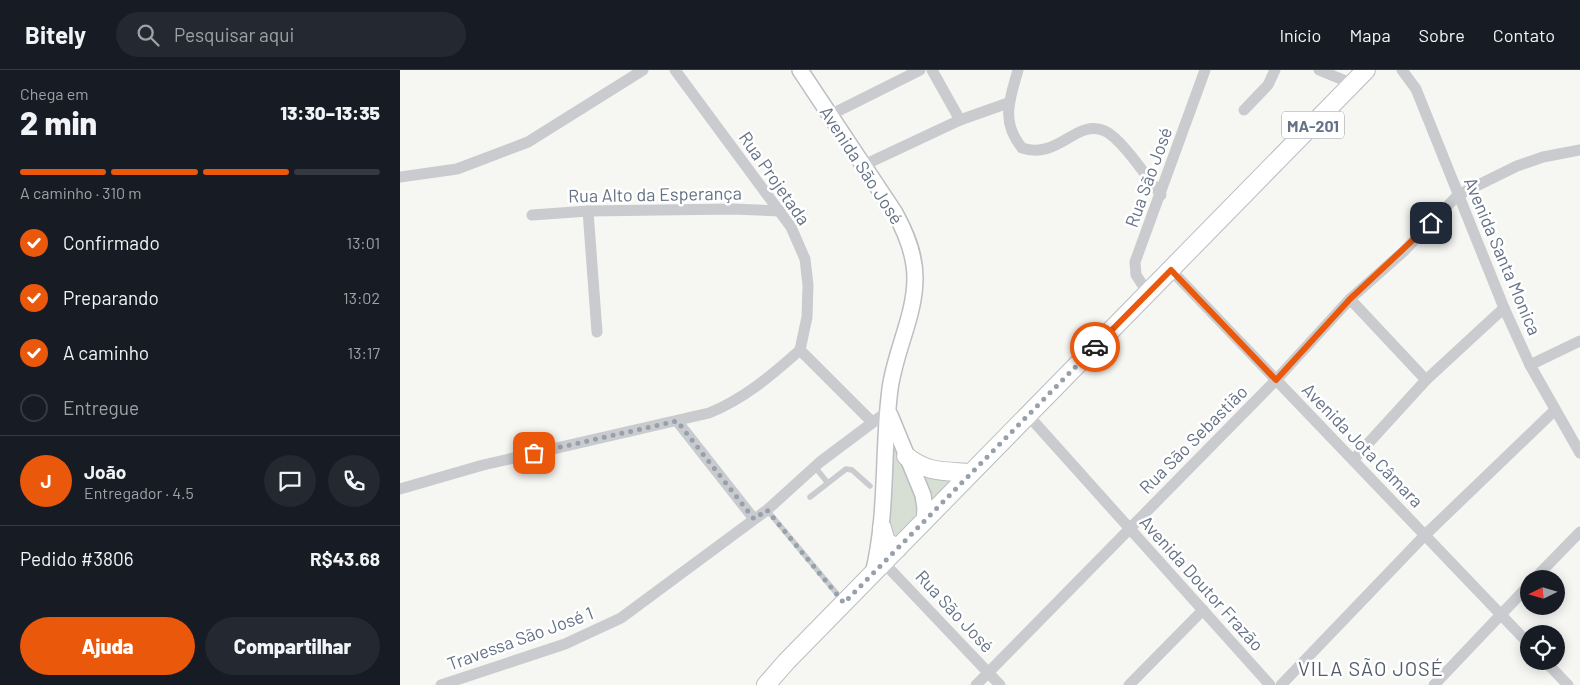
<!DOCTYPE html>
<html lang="pt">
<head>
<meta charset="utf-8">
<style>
	:root { --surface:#171b24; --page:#242831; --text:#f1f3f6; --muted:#9ea1a6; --line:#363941; --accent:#ea580c }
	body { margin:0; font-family:Barlow,sans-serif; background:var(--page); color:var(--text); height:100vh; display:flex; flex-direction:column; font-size:19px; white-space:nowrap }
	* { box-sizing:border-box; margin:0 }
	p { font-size:16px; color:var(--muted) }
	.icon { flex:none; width:28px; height:28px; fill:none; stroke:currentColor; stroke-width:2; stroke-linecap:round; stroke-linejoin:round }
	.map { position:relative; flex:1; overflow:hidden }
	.drawer { display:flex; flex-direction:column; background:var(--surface); width:400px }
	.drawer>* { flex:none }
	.needle { width:32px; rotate:265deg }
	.fabs { position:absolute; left:1120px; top:500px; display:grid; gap:10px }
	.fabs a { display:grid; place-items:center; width:45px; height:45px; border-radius:50%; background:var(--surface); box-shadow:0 2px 12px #0003; font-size:25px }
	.pin { position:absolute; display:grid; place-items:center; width:42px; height:42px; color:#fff; margin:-21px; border-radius:10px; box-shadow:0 2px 8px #0006 }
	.courier { position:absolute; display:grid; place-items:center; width:50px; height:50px; margin:-25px; border:4px solid #ea580c; border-radius:50%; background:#fff; color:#222; box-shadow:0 1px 6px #0007 }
	.headline em { font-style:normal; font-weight:800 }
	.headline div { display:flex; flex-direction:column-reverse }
	.headline { display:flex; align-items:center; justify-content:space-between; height:85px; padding:0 20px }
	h1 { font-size:32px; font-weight:800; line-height:38px }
	.bar { display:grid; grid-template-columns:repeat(4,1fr); gap:8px 5px; align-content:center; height:60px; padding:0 20px }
	.bar i { height:6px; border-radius:4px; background:var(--line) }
	.bar .on { background:var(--accent) }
	.bar p { grid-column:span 4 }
	.line { display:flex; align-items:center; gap:12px; padding:0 20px; border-top:1px solid var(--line) }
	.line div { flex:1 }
	.round { display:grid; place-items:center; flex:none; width:52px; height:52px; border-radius:26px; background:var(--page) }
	ol { padding:0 20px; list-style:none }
	li { display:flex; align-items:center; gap:15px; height:55px }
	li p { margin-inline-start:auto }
	li .icon { padding:5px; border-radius:50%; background:var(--accent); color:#fff; stroke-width:4 }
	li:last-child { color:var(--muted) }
	li i { width:28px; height:28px; border:2px solid var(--line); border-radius:50% }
	.cta { display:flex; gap:10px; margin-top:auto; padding:10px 20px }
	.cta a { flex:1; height:58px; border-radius:30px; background:var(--accent); color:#fff; font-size:20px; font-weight:800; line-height:58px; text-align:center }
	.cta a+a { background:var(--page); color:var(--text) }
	header { display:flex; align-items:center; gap:30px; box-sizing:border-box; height:70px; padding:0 25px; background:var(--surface); border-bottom:1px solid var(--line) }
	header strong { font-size:24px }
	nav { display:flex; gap:28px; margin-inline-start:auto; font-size:18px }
	.search { width:350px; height:45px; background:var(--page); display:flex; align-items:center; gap:12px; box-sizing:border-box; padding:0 18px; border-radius:28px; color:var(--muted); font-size:19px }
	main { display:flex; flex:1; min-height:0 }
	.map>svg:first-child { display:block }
	.green { fill:#d7dfd4 }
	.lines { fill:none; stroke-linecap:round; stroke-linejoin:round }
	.secondary-casing { stroke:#bbbec3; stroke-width:18 }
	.primary-casing { stroke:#b9bcc0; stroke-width:20 }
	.lane { stroke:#c9cbcf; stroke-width:5.5 }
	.street { stroke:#c9cbcf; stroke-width:11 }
	.secondary { stroke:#fff; stroke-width:15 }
	.primary { stroke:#fff; stroke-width:18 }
	.done { stroke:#97a1ac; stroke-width:5; stroke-dasharray:0 9 }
	.route { stroke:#ea580c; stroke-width:6 }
	.labels { text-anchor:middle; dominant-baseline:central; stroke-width:5; stroke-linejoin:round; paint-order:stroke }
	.shield { fill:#fff; stroke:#929caa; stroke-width:1 }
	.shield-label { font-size:16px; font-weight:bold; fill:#647286 }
	.street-label { font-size:18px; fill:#647286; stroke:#fff }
	.quarter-label { font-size:20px; letter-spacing:1px; fill:#525c6b; stroke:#fff }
</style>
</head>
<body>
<header>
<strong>Bitely</strong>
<div class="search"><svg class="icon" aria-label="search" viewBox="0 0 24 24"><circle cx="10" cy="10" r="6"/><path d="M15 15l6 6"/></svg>Pesquisar aqui</div>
<nav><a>Início</a><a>Mapa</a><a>Sobre</a><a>Contato</a></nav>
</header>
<main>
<section class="drawer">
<div class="headline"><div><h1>2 min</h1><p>Chega em</p></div><em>13:30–13:35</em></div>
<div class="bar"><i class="on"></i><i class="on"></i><i class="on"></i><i></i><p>A caminho · 310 m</p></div>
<ol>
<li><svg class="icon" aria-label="check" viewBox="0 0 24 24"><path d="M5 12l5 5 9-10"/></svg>Confirmado<p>13:01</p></li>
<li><svg class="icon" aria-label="check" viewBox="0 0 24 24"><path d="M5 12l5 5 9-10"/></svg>Preparando<p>13:02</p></li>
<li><svg class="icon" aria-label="check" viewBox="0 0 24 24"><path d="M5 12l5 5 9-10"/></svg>A caminho<p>13:17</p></li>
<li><i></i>Entregue</li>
</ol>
<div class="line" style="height:90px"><b class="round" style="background:var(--accent);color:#fff">J</b><div><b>João</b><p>Entregador · 4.5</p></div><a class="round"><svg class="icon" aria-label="chat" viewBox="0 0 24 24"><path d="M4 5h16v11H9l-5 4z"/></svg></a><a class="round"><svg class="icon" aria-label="phone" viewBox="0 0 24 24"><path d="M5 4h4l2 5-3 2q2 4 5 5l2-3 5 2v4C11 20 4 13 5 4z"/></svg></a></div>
<div class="line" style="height:65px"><div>Pedido #3806</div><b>R$43.68</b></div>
<div class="cta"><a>Ajuda</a><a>Compartilhar</a></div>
</section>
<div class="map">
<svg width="1180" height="615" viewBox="0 0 1180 615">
	<rect width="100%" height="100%" fill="#f6f7f3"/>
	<g class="green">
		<path d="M494,370C506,400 536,445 497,466L488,461L486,452Z"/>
		<path d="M518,400L556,407L532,432Z"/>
	</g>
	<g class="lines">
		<defs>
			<g id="secondary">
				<path d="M400,0L495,143C506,163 515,184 515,208C515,246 495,281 490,319C482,380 488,443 473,504"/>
				<path d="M490,345L523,425L525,438L524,452"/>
			</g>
			<g id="primary">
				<path d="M506,386C527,403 544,401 570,403"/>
				<path d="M482,458L486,472L498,478"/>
				<path d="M366,615L386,592L966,0"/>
			</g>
		</defs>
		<use href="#secondary" class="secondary-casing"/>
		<use href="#primary" class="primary-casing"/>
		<g class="lane">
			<path d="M415,397L427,412"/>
			<path d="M410,427L446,399L452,400L470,416"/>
			<path d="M367,440L443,531"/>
		</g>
		<g class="street">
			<path d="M275,0L391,157L405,189L408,215L407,247L400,280"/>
			<path d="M532,0L560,50L608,33"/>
			<path d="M618,0C610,29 600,51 622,78C659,90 676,48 705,61C722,69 748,109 761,125"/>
			<path d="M919,0L953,14"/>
			<path d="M1002,0L1016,19L1104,238L1130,295L1180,383"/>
			<path d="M844,40L868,15L875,0"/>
			<path d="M430,45L520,0"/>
			<path d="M464,95L560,50"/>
			<path d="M0,107L57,99L128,72L243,0"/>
			<path d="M188,141L197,262"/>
			<path d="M132,145L188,141L333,139L380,141"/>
			<path d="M771,200L1129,574"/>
			<path d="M748,223L736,205L735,192L805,0"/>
			<path d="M950,229L1026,310"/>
			<path d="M400,280L472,352"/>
			<path d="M1130,295L1180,271"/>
			<path d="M627,344L870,615"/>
			<path d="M277,351L354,449"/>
			<path d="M953,390L1026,310L1104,238"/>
			<path d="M0,419L83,395L309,343C344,329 372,305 400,280"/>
			<path d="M484,493L600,615"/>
			<path d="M1134,509L1180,462"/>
			<path d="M1145,591L1168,615"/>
			<path d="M41,615L165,574L221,548L367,440L420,392L488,341"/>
			<path d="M576,615L876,310L950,229L1003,182L1058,125L1117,96L1143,87L1180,80"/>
			<path d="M729,615L803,540"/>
			<path d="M881,615L1025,465L1155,340"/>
			<path d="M1034,615L1129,515"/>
		</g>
		<use href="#secondary" class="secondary"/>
		<use href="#primary" class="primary"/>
	</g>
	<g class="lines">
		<path class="done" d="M134,383L277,351L354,449L367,440L444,533L695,277"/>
		<path class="route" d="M695,277L771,200L876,310L950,229L1031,153"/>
	</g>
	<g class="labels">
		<rect class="shield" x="882" y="41.5" width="62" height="27" rx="4"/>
		<g class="shield-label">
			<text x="913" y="55">MA-201</text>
		</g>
		<g class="street-label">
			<text transform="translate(462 95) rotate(57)">Avenida São José</text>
			<text transform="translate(748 107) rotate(-70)">Rua São José</text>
			<text transform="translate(375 108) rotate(55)">Rua Projetada</text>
			<text transform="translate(255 124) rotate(-1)">Rua Alto da Esperança</text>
			<text transform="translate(1103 186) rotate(67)">Avenida Santa Monica</text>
			<text transform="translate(793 369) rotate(-45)">Rua São Sebastião</text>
			<text transform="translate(963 375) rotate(46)">Avenida Jota Câmara</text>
			<text transform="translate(802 513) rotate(48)">Avenida Doutor Frazão</text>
			<text transform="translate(555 541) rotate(47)">Rua São José</text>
			<text transform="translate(120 568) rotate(-20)">Travessa São José 1</text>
		</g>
		<g class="quarter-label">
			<text x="971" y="598">VILA SÃO JOSÉ</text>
		</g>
	</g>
</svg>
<div class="fabs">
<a><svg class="needle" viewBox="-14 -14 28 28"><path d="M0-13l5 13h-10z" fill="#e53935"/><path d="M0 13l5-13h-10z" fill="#9ea1a6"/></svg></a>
<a><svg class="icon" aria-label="locate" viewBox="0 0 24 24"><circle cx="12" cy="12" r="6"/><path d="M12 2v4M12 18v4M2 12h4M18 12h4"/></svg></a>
</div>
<div class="pin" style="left:134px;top:383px;background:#ea580c"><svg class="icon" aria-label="bag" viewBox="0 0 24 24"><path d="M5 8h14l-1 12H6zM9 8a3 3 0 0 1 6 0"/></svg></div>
<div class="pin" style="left:1031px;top:153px;background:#1f2937"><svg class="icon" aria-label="home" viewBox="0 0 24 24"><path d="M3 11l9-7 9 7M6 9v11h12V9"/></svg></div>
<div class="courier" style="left:695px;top:277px"><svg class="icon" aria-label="car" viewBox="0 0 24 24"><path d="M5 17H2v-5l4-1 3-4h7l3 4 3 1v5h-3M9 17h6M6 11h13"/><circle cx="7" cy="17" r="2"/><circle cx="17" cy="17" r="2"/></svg></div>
</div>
</main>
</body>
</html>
